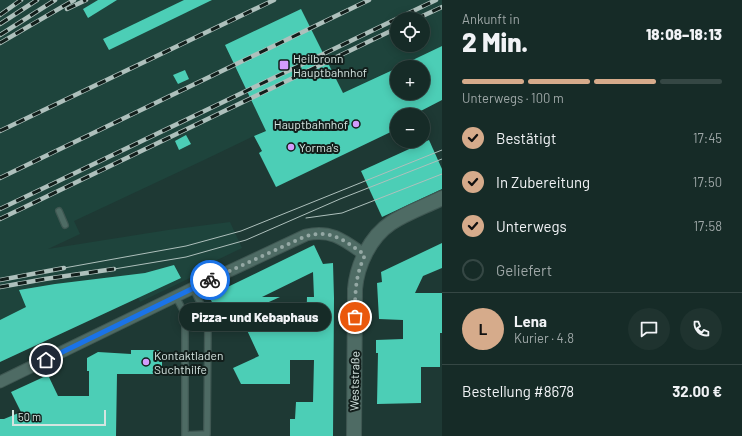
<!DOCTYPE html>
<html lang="de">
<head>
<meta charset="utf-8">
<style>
	:root { --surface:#162b27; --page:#1f332f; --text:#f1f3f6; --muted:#9ea7a7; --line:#354744; --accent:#d6ab8b }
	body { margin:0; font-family:Barlow,sans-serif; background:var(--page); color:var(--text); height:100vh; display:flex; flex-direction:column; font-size:15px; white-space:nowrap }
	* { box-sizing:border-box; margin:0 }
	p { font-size:13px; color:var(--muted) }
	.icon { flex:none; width:22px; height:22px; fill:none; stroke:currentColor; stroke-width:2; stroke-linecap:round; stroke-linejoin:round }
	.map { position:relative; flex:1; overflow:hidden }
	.drawer { display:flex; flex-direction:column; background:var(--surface); width:300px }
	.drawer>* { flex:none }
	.controls { position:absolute; left:390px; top:12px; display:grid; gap:8px }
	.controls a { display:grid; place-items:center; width:40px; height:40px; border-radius:50%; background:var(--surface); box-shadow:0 2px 10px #0003,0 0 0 1px var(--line); font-size:20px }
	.scale { position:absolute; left:12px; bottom:10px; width:94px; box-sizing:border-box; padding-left:4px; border:2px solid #d4e4e0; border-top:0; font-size:11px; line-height:14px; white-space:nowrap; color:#d4e4e0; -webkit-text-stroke:3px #121e1b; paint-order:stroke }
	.pin { position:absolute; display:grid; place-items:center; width:34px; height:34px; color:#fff; margin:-17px; border:2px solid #fff; border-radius:50%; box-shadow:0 1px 4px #0007 }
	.courier { position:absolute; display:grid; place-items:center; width:40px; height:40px; margin:-20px; border:3px solid #1a73e8; border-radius:50%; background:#fff; color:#222; box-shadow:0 1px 5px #0007 }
	.bubble { position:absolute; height:28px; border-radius:14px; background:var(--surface); box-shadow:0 2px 10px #0003,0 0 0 1px var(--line); font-size:13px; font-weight:800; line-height:28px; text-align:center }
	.summary em { font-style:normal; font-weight:800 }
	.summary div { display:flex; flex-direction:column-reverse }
	.summary { display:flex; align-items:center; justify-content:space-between; height:68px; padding:0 20px }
	h1 { font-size:26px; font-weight:800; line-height:30px }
	.bar { display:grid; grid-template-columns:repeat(4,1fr); gap:6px 4px; align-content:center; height:48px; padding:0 20px }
	.bar i { height:5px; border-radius:3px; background:var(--line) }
	.bar .current { background:var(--accent) }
	.bar p { grid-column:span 4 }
	.line { display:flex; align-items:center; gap:10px; padding:0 20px; border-top:1px solid var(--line) }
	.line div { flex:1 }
	.round { display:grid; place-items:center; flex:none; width:42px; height:42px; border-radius:21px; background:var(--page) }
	ol { padding:0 20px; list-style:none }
	li { display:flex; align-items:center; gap:12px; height:44px }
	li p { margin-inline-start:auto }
	li .icon { padding:4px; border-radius:50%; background:var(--accent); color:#111; stroke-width:4 }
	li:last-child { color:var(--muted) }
	li i { width:22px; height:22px; border:2px solid var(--line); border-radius:50% }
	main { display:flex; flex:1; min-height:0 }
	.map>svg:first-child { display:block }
	.built { fill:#1e443c; fill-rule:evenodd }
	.building { fill:#4cceb6; fill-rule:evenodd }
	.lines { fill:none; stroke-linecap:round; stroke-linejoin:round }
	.service-casing { stroke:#3f5752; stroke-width:8 }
	.minor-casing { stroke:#3f5752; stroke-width:13 }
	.tertiary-casing { stroke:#3f5752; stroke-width:16 }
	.service { stroke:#4e6b64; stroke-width:5.5 }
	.minor { stroke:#4e6b64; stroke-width:11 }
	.tertiary { stroke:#4e6b64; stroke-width:14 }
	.tram { stroke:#aec0bc; stroke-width:1 }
	.rail-casing { stroke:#aec0bc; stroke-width:4.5 }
	.rail { stroke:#121e1b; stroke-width:3; stroke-dasharray:9; stroke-linecap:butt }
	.done { stroke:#94a8a4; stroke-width:4; stroke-dasharray:0 7.2 }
	.route { stroke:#1a73e8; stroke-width:5 }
	.poi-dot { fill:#d39cfc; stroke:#121e1b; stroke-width:1.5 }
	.labels { text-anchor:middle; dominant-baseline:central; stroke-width:4; stroke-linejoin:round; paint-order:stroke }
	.poi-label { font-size:12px; fill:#d4e4e0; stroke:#121e1b; text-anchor:start }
	.street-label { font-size:12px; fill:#d4e4e0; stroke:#121e1b }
</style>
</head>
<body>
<main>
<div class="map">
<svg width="442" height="436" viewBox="0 0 442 436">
	<rect width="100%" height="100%" fill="#1e3934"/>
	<path class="built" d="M0,0H442V46L204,160L74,221L80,234L48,249L168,230L230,222L242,248L217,260L219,264L140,302L137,295L0,323ZM397,19H423V45H397Z"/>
	<g class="building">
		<path d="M98,0H117L88,18L83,9Z"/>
		<path d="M184,0H212L109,50L103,39Z"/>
		<path d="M301,9L343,93L397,68V93H423V67H398L442,46V100L413,115H397V129L276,187L259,153L262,151L254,136L266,131L225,45Z"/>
		<path d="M185,70L189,79L178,84L173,75Z"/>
		<path d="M186,135L191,144L179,150L175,141Z"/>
		<path d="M429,140L442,169V189L382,217L361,171Z"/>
		<path d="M442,243V268L423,276L415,293H442V333H440V367H421V403L377,404L378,353H376V340L403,339V320L379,319L377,283L382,282L381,272Z"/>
		<path d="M314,245L323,264L333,263L334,298L333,436H290V419H295L296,402H313L314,360H290V384H241L233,368L259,356L238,311L220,319L209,296ZM313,272L314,297H307L306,328L270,327L260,306L280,297H262Z"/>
		<path d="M174,265L181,278L0,362V320L26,307L19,290L55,284L145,273Z"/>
		<path d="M131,350H162V374H117L116,436H0V419H4L21,412L11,392L48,375L58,396H89V371H87V358L98,352L131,354Z"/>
	</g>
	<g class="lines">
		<defs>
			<g id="service">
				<path d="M59,211L65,225"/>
				<path d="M176,297L185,314V435L207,434L208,319L193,288"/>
			</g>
			<path id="minor" d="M0,382L193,288L306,235C332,229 345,241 365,255"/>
			<path id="tertiary" d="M354,436L355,289C357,265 370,237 391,223C406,213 426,206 442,198"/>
		</defs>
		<use href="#service" class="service-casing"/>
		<use href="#minor" class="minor-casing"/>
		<use href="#tertiary" class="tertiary-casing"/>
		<use href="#service" class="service"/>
		<use href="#minor" class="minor"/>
		<use href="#tertiary" class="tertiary"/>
		<g class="tram">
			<path d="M306,218L342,213L442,174"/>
			<path d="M64,268L186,246L241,231L442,150"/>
			<path d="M114,269L186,257L246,240L340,199L442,159"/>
		</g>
		<defs>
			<g id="rail">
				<path d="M67,9L86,0"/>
				<path d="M0,15L21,0"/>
				<path d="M416,19L442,7"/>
				<path d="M0,24L37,0"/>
				<path d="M0,35L55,0"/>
				<path d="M0,43L74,0"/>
				<path d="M0,131L274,0"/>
				<path d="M0,178L369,0"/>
				<path d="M0,209L436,0"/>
				<path d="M0,219L397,28"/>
				<path d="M0,280L64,268"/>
				<path d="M0,287L45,279L114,269"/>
			</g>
		</defs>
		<use href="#rail" class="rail-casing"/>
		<use href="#rail" class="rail"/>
	</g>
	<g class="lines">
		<path class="done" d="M210,280L306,236C332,229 345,241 365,255C355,276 355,294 355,317"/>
		<path class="route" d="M46,360L210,280"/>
	</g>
	<g class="poi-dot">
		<rect x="279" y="60" width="10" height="10" rx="2"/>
		<circle cx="356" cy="124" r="4"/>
		<circle cx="291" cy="147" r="4"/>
		<circle cx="146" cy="362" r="4"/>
	</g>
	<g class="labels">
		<g class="poi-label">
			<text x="293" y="58">Heilbronn<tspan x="293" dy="14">Hauptbahnhof</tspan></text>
			<text x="348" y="124" text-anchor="end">Hauptbahnhof</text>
			<text x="299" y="147">Yorma's</text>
			<text x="154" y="355">Kontaktladen<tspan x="154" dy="14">Suchthilfe</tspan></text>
		</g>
		<g class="street-label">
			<text transform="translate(354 381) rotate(-89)">Weststraße</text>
		</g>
	</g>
</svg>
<div class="controls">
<a><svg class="icon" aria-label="locate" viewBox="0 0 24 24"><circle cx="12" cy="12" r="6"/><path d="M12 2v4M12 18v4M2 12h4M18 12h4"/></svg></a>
<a>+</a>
<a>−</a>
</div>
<div class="scale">50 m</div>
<div class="pin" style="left:355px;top:317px;background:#ea580c"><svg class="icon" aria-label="bag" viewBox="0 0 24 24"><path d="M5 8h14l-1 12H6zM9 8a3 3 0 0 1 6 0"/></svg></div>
<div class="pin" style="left:46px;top:360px;background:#1f2937"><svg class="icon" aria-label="home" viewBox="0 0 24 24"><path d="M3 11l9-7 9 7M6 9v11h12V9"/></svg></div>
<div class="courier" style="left:210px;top:280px"><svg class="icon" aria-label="bike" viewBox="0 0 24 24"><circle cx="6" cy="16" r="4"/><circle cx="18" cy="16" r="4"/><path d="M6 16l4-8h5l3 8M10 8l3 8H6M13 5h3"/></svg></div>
<div class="bubble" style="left:179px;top:303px;width:152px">Pizza- und Kebaphaus</div>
</div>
<section class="drawer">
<div class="summary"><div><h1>2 Min.</h1><p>Ankunft in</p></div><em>18:08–18:13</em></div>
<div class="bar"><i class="current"></i><i class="current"></i><i class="current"></i><i></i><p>Unterwegs · 100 m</p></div>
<ol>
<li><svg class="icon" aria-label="check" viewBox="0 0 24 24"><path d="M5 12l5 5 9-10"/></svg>Bestätigt<p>17:45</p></li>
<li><svg class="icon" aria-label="check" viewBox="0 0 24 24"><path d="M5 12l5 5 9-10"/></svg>In Zubereitung<p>17:50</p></li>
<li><svg class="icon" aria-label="check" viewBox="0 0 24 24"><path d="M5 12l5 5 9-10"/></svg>Unterwegs<p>17:58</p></li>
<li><i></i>Geliefert</li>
</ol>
<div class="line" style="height:72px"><b class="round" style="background:var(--accent);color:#111">L</b><div><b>Lena</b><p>Kurier · 4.8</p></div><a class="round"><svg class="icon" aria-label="chat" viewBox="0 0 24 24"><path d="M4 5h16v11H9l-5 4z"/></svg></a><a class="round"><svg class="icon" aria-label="phone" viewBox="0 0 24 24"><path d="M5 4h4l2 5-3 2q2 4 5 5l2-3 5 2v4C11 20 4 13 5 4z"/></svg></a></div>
<div class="line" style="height:52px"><div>Bestellung #8678</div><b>32.00 €</b></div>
</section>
</main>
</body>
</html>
